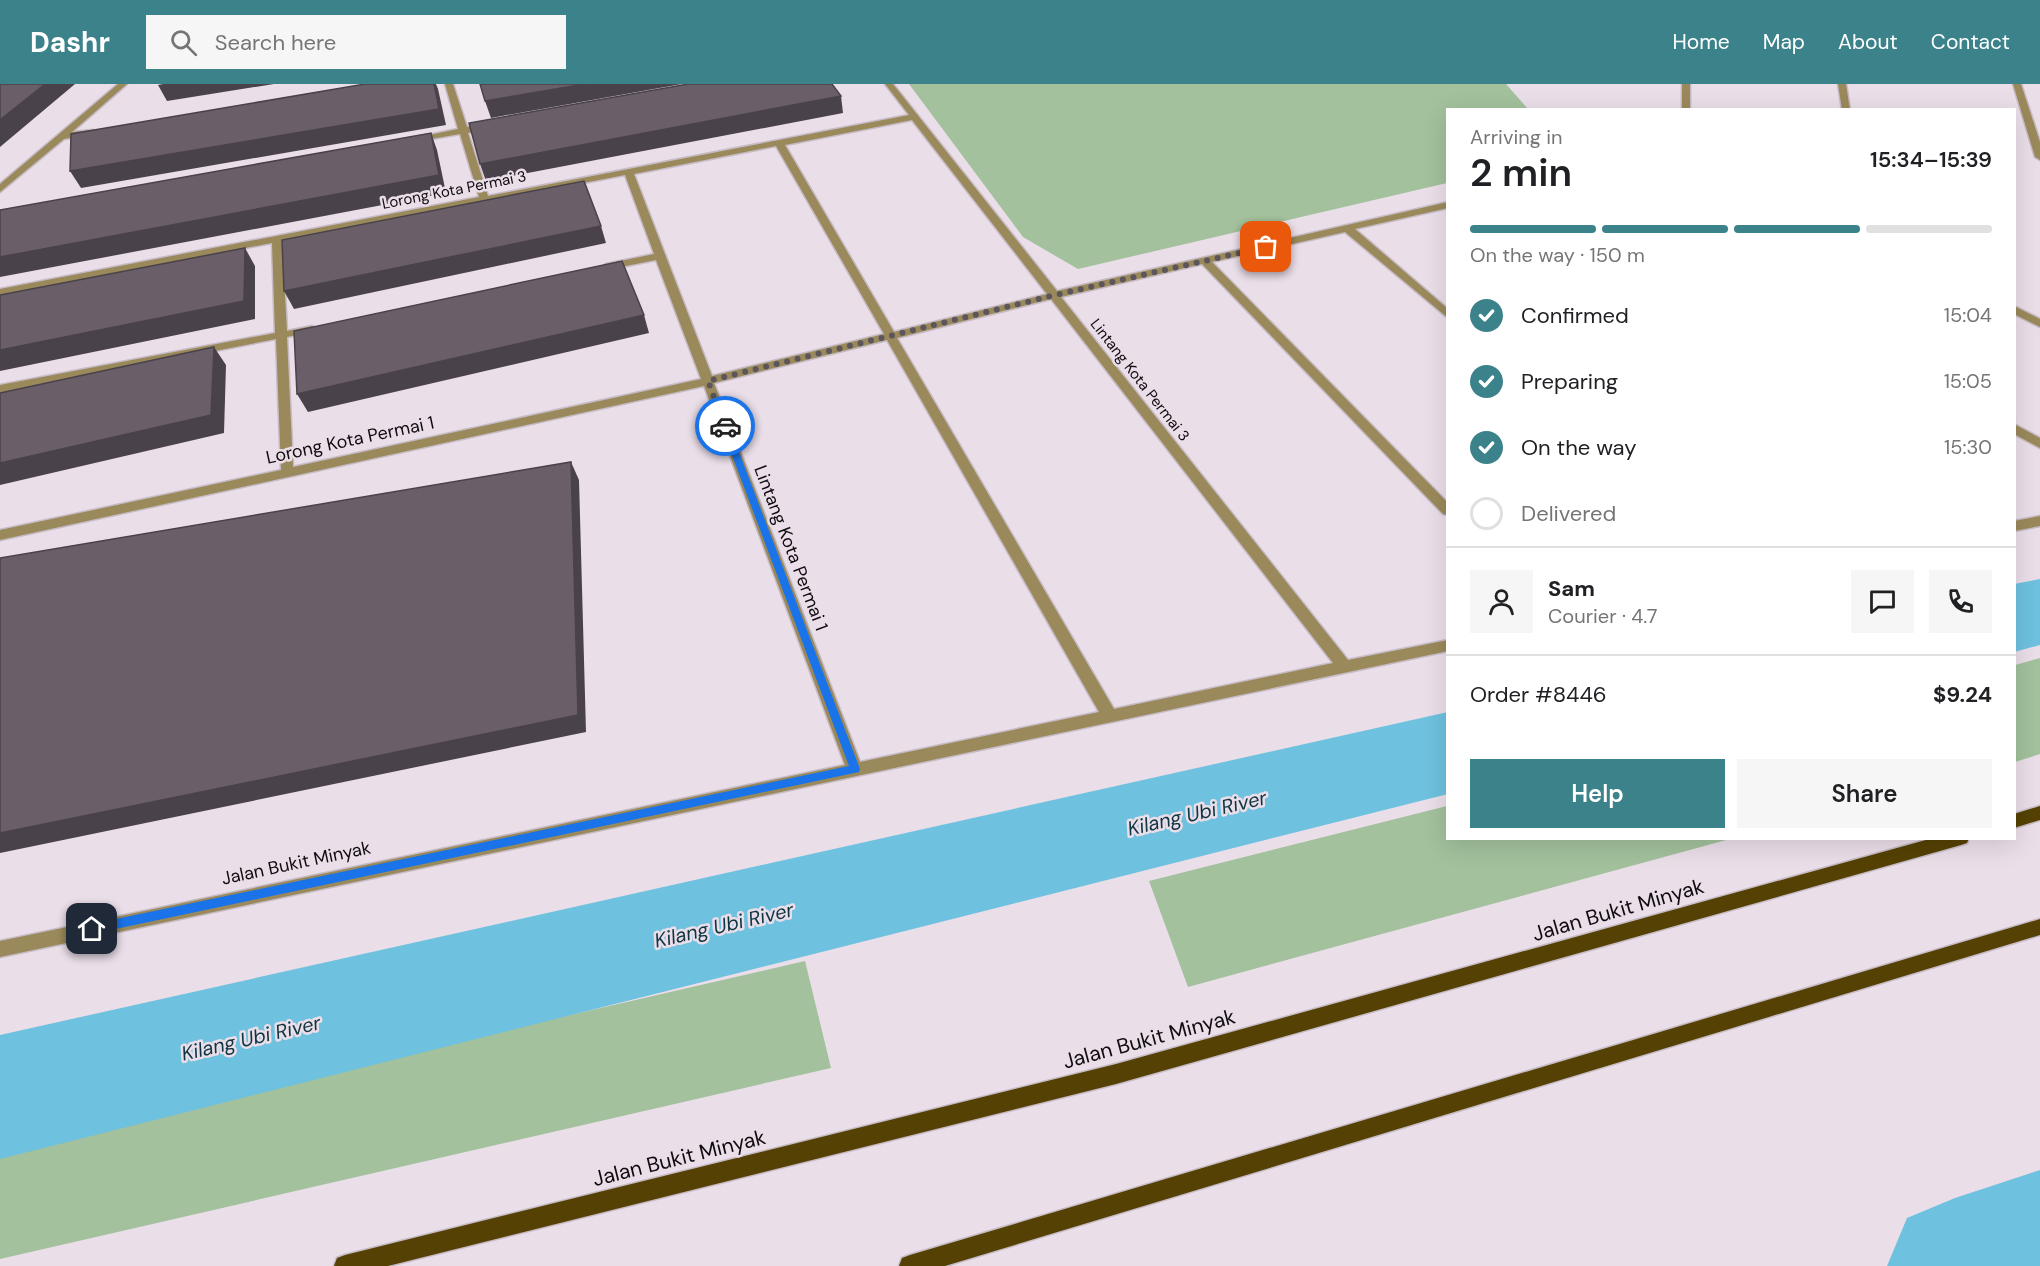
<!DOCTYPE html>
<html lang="en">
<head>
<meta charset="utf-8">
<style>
	:root { --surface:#fff; --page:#f6f6f6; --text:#202124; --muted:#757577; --line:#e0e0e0; --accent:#3b828b }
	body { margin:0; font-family:"DM Sans",sans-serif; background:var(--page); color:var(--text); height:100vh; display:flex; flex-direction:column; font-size:22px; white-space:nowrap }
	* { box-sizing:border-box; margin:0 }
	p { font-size:20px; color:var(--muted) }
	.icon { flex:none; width:33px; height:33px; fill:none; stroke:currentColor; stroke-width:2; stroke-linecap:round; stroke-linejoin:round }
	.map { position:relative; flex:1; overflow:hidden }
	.details { position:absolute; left:1446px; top:24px; width:570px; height:732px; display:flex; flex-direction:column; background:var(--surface); border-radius:0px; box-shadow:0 6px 24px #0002 }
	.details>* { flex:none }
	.pin { position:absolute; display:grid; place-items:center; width:51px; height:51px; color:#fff; margin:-26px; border-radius:12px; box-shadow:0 3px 9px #0006 }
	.courier { position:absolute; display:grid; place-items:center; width:60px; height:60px; margin:-30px; border:4px solid #1a73e8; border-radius:50%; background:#fff; color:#222; box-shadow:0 2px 8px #0007 }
	.head em { font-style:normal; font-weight:600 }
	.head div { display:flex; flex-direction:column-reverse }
	.head { display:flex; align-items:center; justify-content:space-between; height:102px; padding:0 24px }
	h1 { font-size:39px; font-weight:600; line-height:45px }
	.bar { display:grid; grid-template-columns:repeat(4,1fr); gap:9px 6px; align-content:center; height:72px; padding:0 24px }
	.bar i { height:8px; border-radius:4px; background:var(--line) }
	.bar .active { background:var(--accent) }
	.bar p { grid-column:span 4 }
	.line { display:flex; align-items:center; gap:15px; padding:0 24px; border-top:2px solid var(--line) }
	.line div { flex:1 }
	.round { display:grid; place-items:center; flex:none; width:63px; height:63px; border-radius:0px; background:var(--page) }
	ol { padding:0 24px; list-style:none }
	li { display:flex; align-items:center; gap:18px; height:66px }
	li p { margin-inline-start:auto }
	li .icon { padding:6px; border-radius:50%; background:var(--accent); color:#fff; stroke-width:4 }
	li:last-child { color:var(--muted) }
	li i { width:33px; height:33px; border:3px solid var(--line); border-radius:50% }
	.cta { display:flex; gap:12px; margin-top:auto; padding:12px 24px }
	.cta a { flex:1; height:69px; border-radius:0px; background:var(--accent); color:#fff; font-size:24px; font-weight:600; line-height:69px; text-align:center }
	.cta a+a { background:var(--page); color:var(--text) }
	header { display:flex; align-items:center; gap:36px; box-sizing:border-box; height:84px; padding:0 30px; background:var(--accent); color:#fff }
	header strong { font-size:28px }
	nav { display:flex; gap:33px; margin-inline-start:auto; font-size:21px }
	.search { width:420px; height:54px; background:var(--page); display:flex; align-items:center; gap:15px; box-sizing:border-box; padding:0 21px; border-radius:0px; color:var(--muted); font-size:22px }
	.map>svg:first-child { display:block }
	.green { fill:#a2c19c }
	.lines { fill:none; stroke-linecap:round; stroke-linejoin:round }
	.river { fill:#6ec1df; fill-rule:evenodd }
	.minor-casing { stroke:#c7bcc6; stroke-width:3 }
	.major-casing { stroke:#c7bcc6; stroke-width:3 }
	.minor { fill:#9a895a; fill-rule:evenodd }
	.major { fill:#544103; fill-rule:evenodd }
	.shaded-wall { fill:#4a424a }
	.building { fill:#6a5f69; stroke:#4a424a; stroke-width:1.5 }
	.route { fill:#1a73e8 }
	.done { stroke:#5c555b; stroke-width:6; stroke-dasharray:0 10.8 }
	.labels { text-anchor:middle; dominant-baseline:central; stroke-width:5; stroke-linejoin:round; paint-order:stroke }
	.far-street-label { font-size:15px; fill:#0f0b0f; stroke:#eadee9 }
	.street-label { font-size:18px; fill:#0f0b0f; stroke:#eadee9 }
	.water-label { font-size:20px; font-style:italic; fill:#0e3542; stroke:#eadee9 }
	.near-street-label { font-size:21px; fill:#0f0b0f; stroke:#eadee9 }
</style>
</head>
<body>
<header>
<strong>Dashr</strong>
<div class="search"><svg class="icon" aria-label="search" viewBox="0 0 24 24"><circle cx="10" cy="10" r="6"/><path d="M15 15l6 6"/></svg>Search here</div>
<nav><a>Home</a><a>Map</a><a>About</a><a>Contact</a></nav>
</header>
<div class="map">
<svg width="2040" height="1182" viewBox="0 0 2040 1182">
	<rect width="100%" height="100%" fill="#eadee9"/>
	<g class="green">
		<path d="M909,0H1506L1528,25L1448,26L1447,99L1078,185L1023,153Z"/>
		<path d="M2040,574V670L2015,678V581Z"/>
		<path d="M1447,722L1448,754L1730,755L1188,903L1149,797Z"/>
		<path d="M805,877L831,984L0,1175V1062Z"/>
	</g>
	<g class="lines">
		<g class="river">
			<path d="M2040,495V561L2014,568V500Z"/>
			<path d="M1448,628V710L0,1075V951Z"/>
			<path d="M2040,1086V1182H1887L1907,1134L1955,1114Z"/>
		</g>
		<defs>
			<g id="minor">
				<path d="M118,0H127L72,48L93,46V50L64,55L0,108V100Z"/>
				<path d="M445,0H453L467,43L491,39L496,42L468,49L488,112L909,31L885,0H893L1057,207L1448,118V124L1355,145L1448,225V234L1345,148L1212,178L1448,419V431L1443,430L1202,180L1061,213L1348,576L1448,556V567L0,873V857L845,681L704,302L0,456V446L281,386L276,255L0,309V301L275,249L272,159L0,211V205L479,113L460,50L414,58L409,55L458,45ZM912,36L1047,210L894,248L785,61ZM776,62L884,250L712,292L634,90ZM625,91L654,170L606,180L601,183L606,186L656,176L701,295L293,383L287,253L316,247L318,245L312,242L287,247L282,157ZM1051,215L1333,579L1114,625L897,254ZM887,256L1099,628L860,678L714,299Z"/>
				<rect x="1682" y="0" width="8" height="26"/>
				<path d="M1838,0H1846L1850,26H1842Z"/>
				<path d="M2013,0H2021L2040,58V76L2035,73Z"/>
				<path d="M2014,222L2040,235V243L2014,230Z"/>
				<path d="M2014,340L2040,354V364L2014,350Z"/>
				<path d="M2040,432V442L2014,447V437Z"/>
			</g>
			<g id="major">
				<path d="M2040,722V736L2014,744V730Z"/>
				<path d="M1933,754H1969L1967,759L1961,761L1116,1000L388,1182H334L337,1174L345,1171L1116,980Z"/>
				<path d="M2040,835V851L945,1182H899L902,1174L910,1171Z"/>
			</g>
		</defs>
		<use href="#minor" class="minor-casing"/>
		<use href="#major" class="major-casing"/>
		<use href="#minor" class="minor"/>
		<use href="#major" class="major"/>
	</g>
	<g class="shaded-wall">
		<path d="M45,0H75L0,63V36Z"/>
		<path d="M163,0H274L167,17L158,1Z"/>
		<path d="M434,0H436L438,5L446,41L81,104L70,87Z"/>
		<path d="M585,0H682L491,34L485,17Z"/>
		<path d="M841,12L843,29L486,97L480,80Z"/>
		<path d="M431,49L437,66L446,109L0,193V173Z"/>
		<path d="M601,142L606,159L294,225L284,207Z"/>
		<path d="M245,164L255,182V235L0,287V266Z"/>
		<path d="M644,231L649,249L308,328L297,310Z"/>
		<path d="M214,263L226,281L224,349L0,401V379Z"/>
		<path d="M571,378L579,396L586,648L0,769V749Z"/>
	</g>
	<g class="building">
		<path d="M0,0H45L0,36Z"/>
		<path d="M365,0H434L439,25L70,87L71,50Z"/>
		<path d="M480,0H585L485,17Z"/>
		<path d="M688,0H832L841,12L480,80L469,39Z"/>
		<path d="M431,49L439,91L0,173V126Z"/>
		<path d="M584,97L601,142L284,207L282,156Z"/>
		<path d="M245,164L244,217L0,266V211Z"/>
		<path d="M622,177L644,231L297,310L294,247Z"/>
		<path d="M214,263L211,331L0,379V309Z"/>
		<path d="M571,378L578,631L0,749V474Z"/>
	</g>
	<path class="route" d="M725,339L729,342L860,685L859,688L92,850L88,849V841L92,840L849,682L721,342Z"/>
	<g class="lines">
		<path class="done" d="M725,342L708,297L1055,211L1266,163"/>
	</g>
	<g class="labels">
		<g class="far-street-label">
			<text transform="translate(454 106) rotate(-11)">Lorong Kota Permai 3</text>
			<text transform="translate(1140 296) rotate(52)">Lintang Kota Permai 3</text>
		</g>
		<g class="street-label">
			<text transform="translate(350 356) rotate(-12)">Lorong Kota Permai 1</text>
			<text transform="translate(791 464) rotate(69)">Lintang Kota Permai 1</text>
			<text transform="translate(296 779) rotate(-12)">Jalan Bukit Minyak</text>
		</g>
		<g class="water-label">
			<text transform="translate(1197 729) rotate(-13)">Kilang Ubi River</text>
			<text transform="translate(724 841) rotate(-13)">Kilang Ubi River</text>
			<text transform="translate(251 954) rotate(-13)">Kilang Ubi River</text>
		</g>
		<g class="near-street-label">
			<text transform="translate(1618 826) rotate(-16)">Jalan Bukit Minyak</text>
			<text transform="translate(1149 955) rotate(-15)">Jalan Bukit Minyak</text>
			<text transform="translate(679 1074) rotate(-14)">Jalan Bukit Minyak</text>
		</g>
	</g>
</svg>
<div class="pin" style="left:1266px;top:163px;background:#ea580c"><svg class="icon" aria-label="bag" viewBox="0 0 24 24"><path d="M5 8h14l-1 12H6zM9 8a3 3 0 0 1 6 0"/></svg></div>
<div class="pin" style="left:92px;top:845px;background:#1f2937"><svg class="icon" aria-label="home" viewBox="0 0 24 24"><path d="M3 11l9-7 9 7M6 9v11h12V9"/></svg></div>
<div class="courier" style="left:725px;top:342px"><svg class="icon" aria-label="car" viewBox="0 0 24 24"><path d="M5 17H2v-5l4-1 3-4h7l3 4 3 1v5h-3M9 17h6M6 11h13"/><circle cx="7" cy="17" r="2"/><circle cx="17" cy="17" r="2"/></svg></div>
<section class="details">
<div class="head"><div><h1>2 min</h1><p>Arriving in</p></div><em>15:34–15:39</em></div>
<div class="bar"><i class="active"></i><i class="active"></i><i class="active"></i><i></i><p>On the way · 150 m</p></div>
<ol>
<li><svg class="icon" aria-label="check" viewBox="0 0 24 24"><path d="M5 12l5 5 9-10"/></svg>Confirmed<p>15:04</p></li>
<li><svg class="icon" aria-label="check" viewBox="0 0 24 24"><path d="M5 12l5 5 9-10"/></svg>Preparing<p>15:05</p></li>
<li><svg class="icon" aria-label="check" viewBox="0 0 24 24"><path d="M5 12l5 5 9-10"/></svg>On the way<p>15:30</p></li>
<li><i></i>Delivered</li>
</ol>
<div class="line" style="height:108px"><a class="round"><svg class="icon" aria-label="person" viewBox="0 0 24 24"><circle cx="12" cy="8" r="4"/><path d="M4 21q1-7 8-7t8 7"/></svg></a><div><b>Sam</b><p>Courier · 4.7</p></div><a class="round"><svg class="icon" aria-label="chat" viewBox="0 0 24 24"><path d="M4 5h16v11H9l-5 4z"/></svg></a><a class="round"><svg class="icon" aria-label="phone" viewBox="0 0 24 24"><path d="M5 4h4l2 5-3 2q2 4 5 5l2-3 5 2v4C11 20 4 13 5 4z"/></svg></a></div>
<div class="line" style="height:78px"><div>Order #8446</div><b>$9.24</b></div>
<div class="cta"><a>Help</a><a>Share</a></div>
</section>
</div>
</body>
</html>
